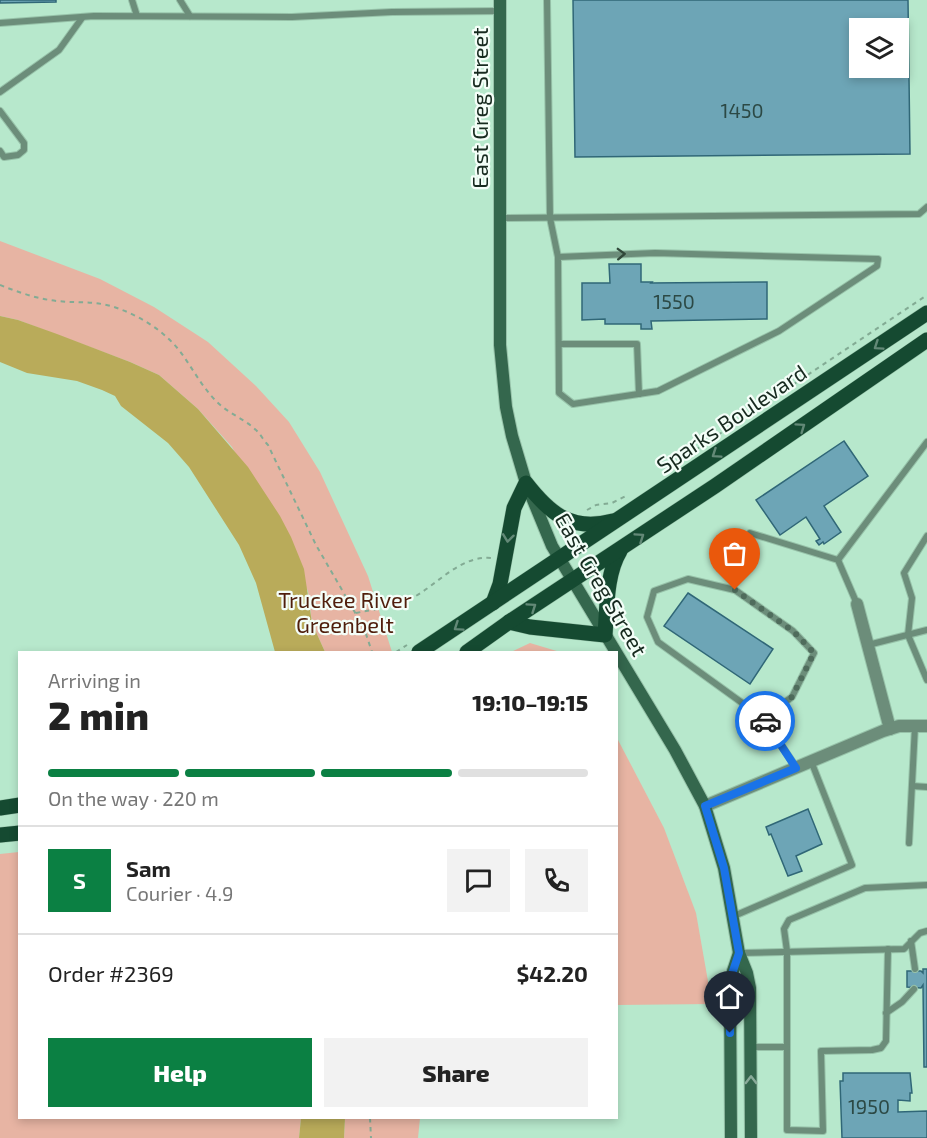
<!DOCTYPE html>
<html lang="en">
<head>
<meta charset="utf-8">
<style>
	:root { --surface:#fff; --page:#f2f2f2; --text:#222; --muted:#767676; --line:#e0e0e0; --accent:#0b8043 }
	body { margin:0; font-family:"Exo 2",sans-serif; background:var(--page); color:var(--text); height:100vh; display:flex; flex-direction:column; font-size:22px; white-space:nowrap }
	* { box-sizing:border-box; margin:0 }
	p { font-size:20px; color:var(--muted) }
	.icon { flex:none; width:33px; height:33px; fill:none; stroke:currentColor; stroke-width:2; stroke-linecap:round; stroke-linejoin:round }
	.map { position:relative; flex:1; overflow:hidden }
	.details { position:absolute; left:18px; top:651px; width:600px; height:468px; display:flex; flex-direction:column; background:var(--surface); border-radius:0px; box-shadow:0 3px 9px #0003 }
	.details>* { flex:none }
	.fabs { position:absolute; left:849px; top:18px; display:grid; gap:12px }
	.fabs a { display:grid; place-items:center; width:60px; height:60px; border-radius:0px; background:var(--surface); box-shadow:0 3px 9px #0003; font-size:30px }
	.pin { position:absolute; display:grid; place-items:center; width:51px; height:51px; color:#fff; margin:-62px -26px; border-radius:50% 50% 50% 0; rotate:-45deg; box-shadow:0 0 6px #0007 }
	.pin .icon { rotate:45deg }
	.courier { position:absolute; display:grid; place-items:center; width:60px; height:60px; margin:-30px; border:4px solid #1a73e8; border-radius:50%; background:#fff; color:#222; box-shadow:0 2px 8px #0007 }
	.headline em { font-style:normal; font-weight:800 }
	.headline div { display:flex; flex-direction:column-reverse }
	.headline { display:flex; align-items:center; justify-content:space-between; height:102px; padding:0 30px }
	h1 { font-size:39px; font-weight:800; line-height:45px }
	.bar { display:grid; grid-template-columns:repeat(4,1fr); gap:9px 6px; align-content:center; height:72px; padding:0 30px }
	.bar i { height:8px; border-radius:4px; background:var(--line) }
	.bar .on { background:var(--accent) }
	.bar p { grid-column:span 4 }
	.line { display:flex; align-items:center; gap:15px; padding:0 30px; border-top:2px solid var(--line) }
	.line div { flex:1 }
	.round { display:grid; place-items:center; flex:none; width:63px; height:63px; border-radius:0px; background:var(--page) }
	.button { display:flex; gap:12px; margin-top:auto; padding:12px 30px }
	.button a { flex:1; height:69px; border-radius:0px; background:var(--accent); color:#fff; font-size:24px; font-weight:800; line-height:69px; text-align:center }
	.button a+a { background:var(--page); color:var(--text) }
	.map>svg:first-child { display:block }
	.green { fill:#e7b4a3 }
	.water { fill:#b9ab5a }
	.building { fill:#6da5b6; stroke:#306777; stroke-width:1.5; fill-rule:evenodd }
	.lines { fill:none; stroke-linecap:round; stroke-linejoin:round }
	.lane-casing { stroke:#97c2a9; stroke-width:8 }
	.street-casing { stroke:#97c2a9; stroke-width:14 }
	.secondary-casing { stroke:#97c2a9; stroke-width:14 }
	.primary-casing { stroke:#97c2a9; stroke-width:16 }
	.path { stroke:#83ab94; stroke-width:2; stroke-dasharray:4.5 4.5; stroke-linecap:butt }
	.lane { stroke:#6c8d7a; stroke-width:6 }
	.street { stroke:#6c8d7a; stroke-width:12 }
	.secondary { stroke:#34674d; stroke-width:12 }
	.primary { stroke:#154a31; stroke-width:15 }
	.oneway { stroke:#31483a }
	.oneway2 { stroke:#638977 }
	.oneway3 { stroke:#8aab9a }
	.done { stroke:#4f6c5c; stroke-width:6; stroke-dasharray:0 10.8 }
	.route { stroke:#1a73e8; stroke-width:8 }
	.labels { text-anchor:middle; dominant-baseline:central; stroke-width:4.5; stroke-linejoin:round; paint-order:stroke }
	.number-label { font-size:20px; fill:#2c4945 }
	.street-label { font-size:22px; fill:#172a1f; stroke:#f4fef8 }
	.park-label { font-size:22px; fill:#501e0c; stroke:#f4fef8 }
</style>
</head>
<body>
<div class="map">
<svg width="927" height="1138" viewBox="0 0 927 1138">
	<rect width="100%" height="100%" fill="#b7e8cc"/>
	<g class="green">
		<path d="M0,241L100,279L154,307L208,342L256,386L289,422L320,472L368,576L392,652H325L312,623L308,591L232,447L198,409L159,375L130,362L18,320L0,316Z"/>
		<path d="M530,643L560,652H511Z"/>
		<path d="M617,738L664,828L696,913L712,1004L617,1005Z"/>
		<path d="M19,852L20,1118H301L299,1138H0V854Z"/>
		<path d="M345,1118H420L418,1138H344Z"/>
	</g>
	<g class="water">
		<path d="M0,316L18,320L57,334L130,362L159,375L198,409L248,467L280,516L291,537L304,569L312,623L325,652H275L256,583L239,545L189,467L168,443L121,406L115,396L102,390L77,381L27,373L0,362Z"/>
		<path d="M301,1118H345L344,1138H299Z"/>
	</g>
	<g class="building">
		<path d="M0,0H56V2L0,3Z"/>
		<path d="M573,0H908L910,154L575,157ZM860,28H898V68H860Z"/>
		<path d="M609,264H641V282H652L651,283L767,282V319L651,321L652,329H641V324H605V319L582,320V283H610Z"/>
		<path d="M844,441L868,476L824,506L841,532L824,544L823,542L819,545L816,541L820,539L806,517L780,535L756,500Z"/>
		<path d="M688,593L773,649L750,684L664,626Z"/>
		<path d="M808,809L822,844L796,856L802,871L788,876L771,834L769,835L766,827Z"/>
		<path d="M923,969H927V1067H924L923,985L921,988L907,987V971H921L923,973Z"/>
		<path d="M843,1073H910L912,1093H910V1101L898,1100V1112L927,1111V1138H842L840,1081H843Z"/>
	</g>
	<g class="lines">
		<defs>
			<g id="lane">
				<path d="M132,0L137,16"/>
				<path d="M180,0L190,16"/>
				<path d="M547,0L550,218L558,257L559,393L573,404L658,391L779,331L877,266L878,259L655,253L558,257"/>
				<path d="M0,23L94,16L292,17L392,12L500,11"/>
				<path d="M0,92L59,50L82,18"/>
				<path d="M0,111L24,143V150L18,155L4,157L0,151"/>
				<path d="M506,218L919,214L927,207"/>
				<path d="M559,344H637L639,394"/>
				<path d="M750,533L838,560L857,604"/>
				<path d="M927,536L904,573L912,598L908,635L927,680"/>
				<path d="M838,560L927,442"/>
				<path d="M868,645L927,630"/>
				<path d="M763,718L792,697L814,653L793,631L735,590L688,579L654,591L647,617L658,642L763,718L796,767"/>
				<path d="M912,786L927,787"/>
				<path d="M909,843L915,726"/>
				<path d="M734,916L852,865L811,761"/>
				<path d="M911,941L915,969"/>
				<path d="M888,949L886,1041L881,1048L872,1050L821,1051L823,1131L787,1130V951L784,929L789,920L865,888L927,885"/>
				<path d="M740,953L904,949L920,933L927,931"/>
				<path d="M886,1013L902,1002L914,989"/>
				<path d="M750,1047H787"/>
			</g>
			<g id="street">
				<path d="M857,604L890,729"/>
				<path d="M705,806L883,731L899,726H927"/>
			</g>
			<g id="secondary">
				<path d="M500,0V345L506,407L512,436L526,483L552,546L675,750L705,806L724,868L739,953L747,973L750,988L751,1138"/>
				<path d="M731,1138L730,988L733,971L739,953"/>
			</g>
			<g id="primary">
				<path d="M493,603L500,584L514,508L526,483C550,514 572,532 613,521"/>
				<path d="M509,622L530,627L605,635C607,608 606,574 620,551"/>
				<path d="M419,652L927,313"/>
				<path d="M467,652L509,622L715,486L927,340"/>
				<path d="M0,808L20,805"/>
				<path d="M0,835L20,833"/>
			</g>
		</defs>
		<use href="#lane" class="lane-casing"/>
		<use href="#street" class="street-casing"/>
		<use href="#secondary" class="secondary-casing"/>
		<use href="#primary" class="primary-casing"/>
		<g class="path">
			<path d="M0,285C18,292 37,299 57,301C75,303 93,301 111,306C137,314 162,329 179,350C192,367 201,386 217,402C229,414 245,419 257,431C261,435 264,441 268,445L316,545L364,628L372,652"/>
			<path d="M673,465L927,295"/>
			<path d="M587,510L596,505L612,503L628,495"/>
			<path d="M356,613C375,609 397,607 414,597C439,583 461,555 492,558"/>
			<path d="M396,652L407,645"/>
			<path d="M370,1118L371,1138"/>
		</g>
		<use href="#lane" class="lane"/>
		<use href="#street" class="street"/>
		<use href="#secondary" class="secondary"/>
		<use href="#primary" class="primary"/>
	</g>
	<defs><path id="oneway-chevron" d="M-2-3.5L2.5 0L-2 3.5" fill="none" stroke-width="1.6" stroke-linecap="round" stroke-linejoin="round" transform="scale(1.5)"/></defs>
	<use class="oneway" href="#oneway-chevron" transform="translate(621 254) rotate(-2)"/>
	<g class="oneway2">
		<use href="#oneway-chevron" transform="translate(878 346) rotate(146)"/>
		<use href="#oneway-chevron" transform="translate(801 427) rotate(-35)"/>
		<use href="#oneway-chevron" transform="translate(716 454) rotate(146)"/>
		<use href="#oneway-chevron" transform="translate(640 537) rotate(-34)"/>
		<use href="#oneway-chevron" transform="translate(508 538) rotate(97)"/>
		<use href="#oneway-chevron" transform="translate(532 607) rotate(-34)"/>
		<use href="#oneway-chevron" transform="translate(458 627) rotate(146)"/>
	</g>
	<use class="oneway3" href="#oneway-chevron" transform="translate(751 1080) rotate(-90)"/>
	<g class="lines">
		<path class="done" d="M735,590L793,631L814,653L792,697L763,718L765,721"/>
		<path class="route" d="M730,1033V988L733,971L739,953L724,868L705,806L796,768L765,721"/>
	</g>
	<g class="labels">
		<g class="number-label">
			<text x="742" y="110">1450</text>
			<text x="674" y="301">1550</text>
			<text x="869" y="1106">1950</text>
		</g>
		<g class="street-label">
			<text transform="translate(479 108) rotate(-90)">East Greg Street</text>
			<text transform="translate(731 418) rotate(-34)">Sparks Boulevard</text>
			<text transform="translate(602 584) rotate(60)">East Greg Street</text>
		</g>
		<g class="park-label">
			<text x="345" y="599">Truckee River<tspan x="345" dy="25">Greenbelt</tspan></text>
		</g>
	</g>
</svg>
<div class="fabs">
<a><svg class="icon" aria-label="layers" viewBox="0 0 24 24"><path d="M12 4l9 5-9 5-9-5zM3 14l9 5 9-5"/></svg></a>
</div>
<div class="pin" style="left:735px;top:590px;background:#ea580c"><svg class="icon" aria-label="bag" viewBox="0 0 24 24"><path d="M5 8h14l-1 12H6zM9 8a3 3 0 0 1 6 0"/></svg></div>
<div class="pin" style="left:730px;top:1033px;background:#1f2937"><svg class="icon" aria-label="home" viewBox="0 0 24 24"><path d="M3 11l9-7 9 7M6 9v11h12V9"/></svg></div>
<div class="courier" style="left:765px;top:721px"><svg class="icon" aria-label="car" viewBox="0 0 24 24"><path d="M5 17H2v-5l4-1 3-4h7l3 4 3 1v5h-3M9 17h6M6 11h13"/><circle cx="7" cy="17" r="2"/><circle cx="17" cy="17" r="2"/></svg></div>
<section class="details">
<div class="headline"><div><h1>2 min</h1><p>Arriving in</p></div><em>19:10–19:15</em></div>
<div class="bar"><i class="on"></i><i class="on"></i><i class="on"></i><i></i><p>On the way · 220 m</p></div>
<div class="line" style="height:108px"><b class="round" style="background:var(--accent);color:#fff">S</b><div><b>Sam</b><p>Courier · 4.9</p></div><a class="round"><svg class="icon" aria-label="chat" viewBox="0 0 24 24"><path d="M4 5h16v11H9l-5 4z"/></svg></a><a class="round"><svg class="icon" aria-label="phone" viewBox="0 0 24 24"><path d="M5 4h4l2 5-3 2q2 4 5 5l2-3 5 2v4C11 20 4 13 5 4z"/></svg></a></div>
<div class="line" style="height:78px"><div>Order #2369</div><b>$42.20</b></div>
<div class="button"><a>Help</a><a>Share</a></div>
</section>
</div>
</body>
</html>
